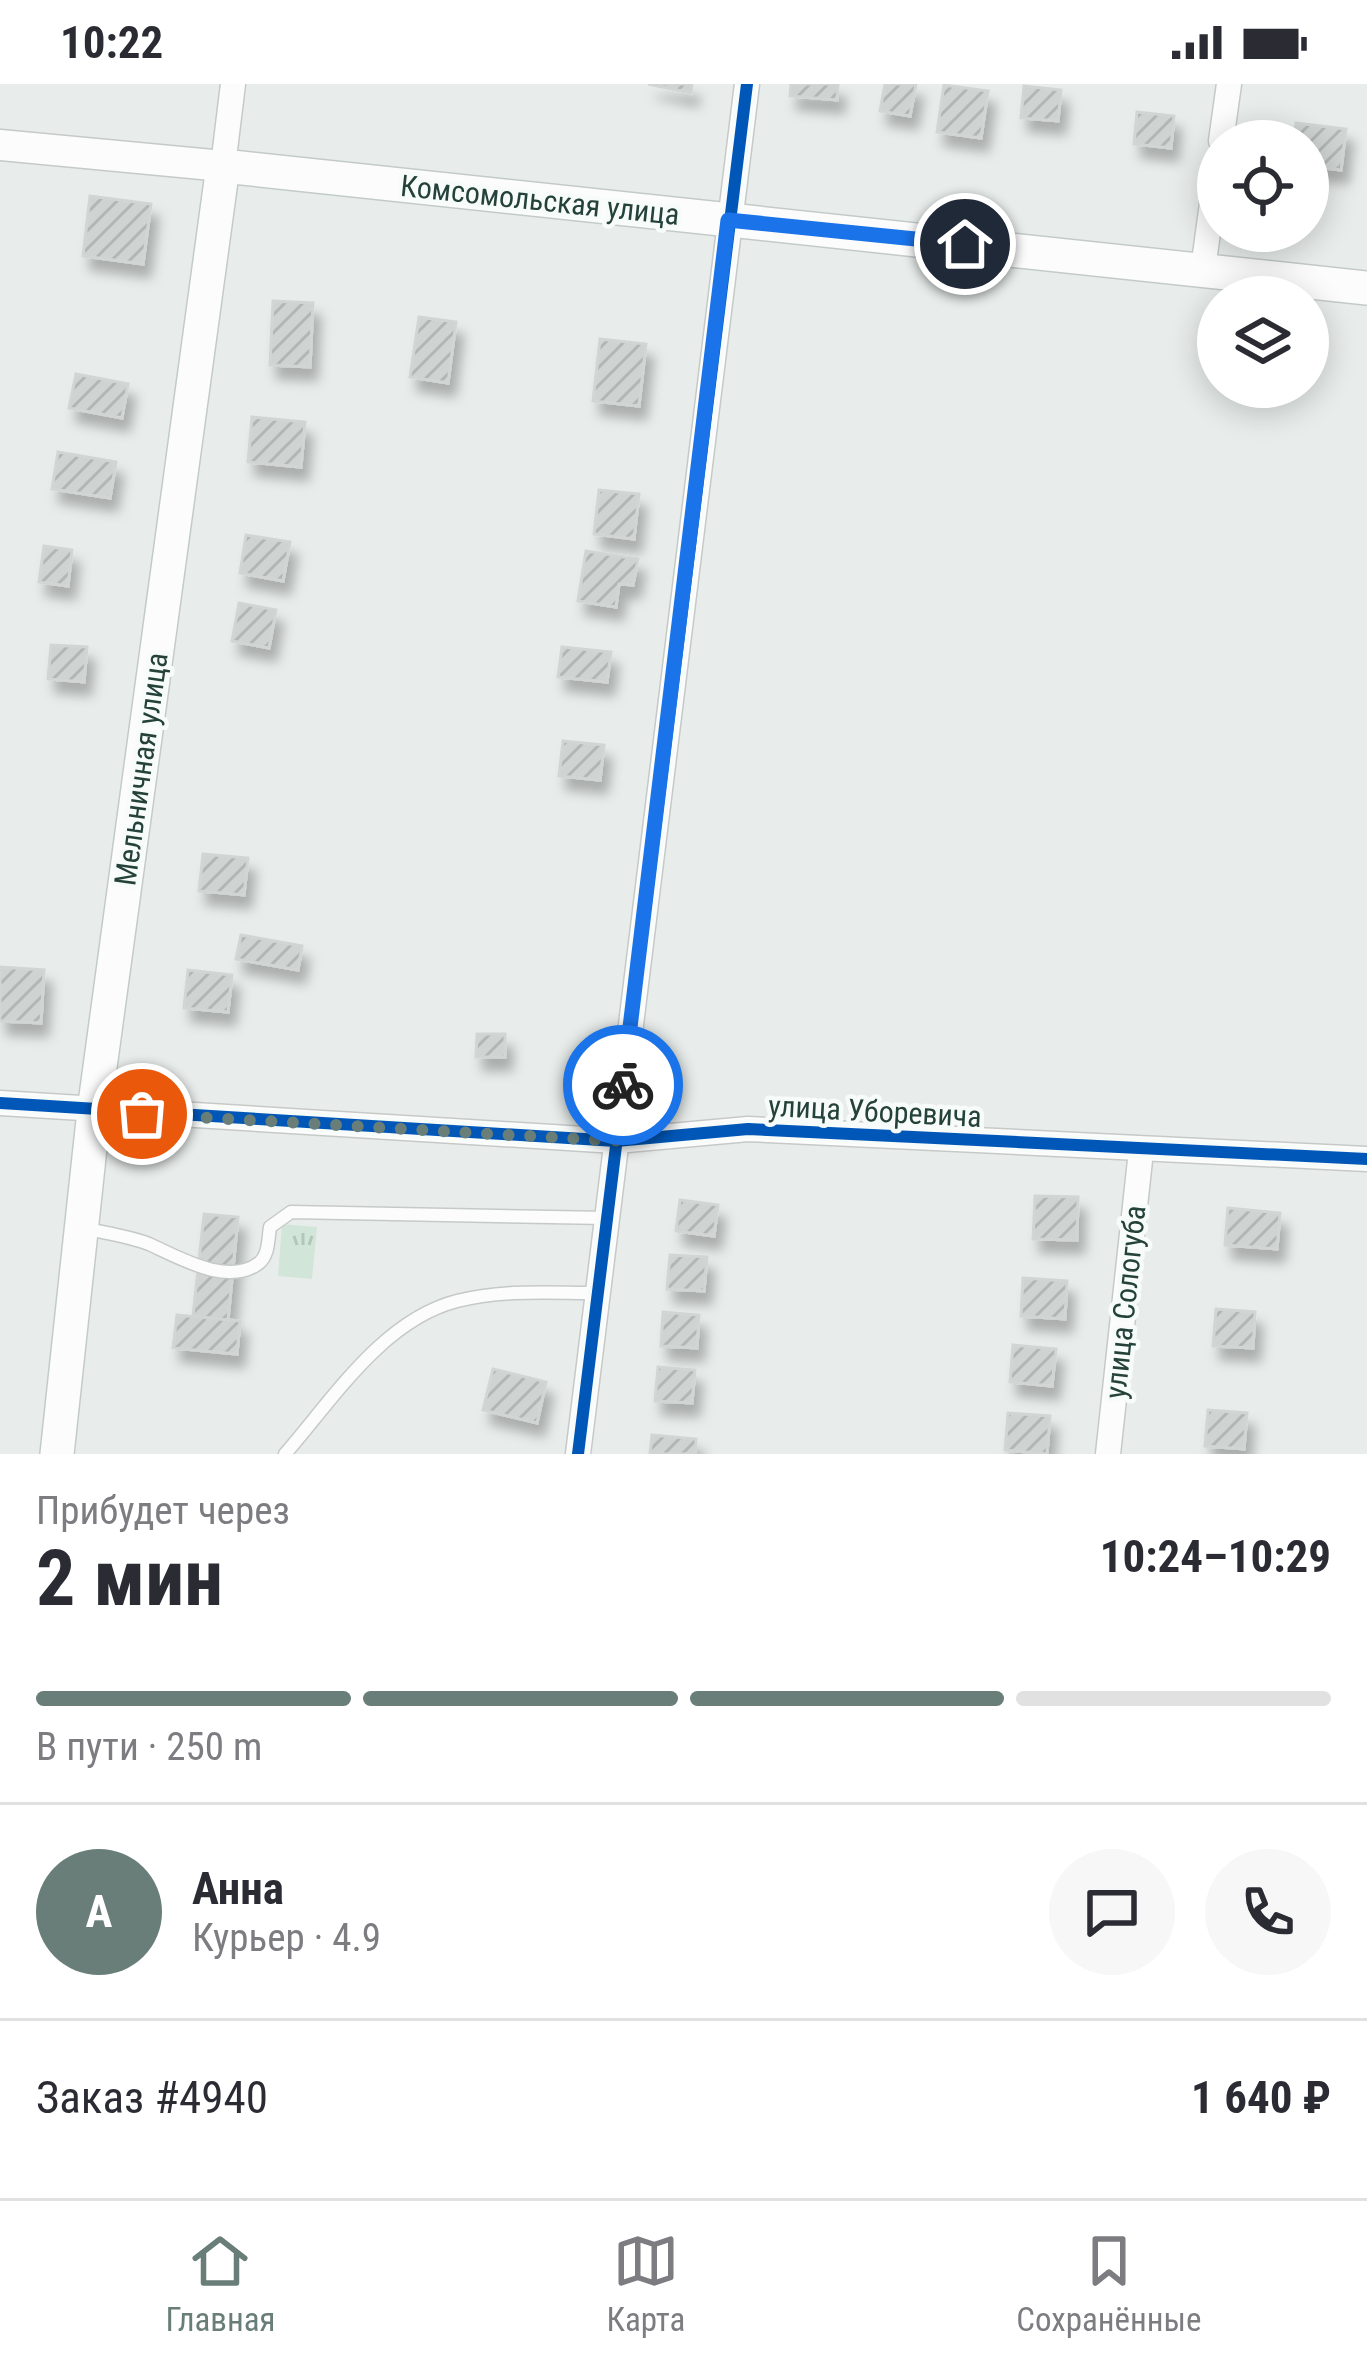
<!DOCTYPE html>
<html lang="ru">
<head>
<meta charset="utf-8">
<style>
	:root { --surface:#fff; --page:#f7f7f7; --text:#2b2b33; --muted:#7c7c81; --line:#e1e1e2; --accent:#697e78 }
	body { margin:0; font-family:"Roboto Condensed",sans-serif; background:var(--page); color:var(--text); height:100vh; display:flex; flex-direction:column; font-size:45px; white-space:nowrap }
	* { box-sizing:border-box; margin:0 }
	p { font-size:39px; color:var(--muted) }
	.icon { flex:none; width:66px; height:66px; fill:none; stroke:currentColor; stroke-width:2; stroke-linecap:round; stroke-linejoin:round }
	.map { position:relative; height:1370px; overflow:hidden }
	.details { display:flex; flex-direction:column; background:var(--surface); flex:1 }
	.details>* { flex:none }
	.controls { position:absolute; left:1197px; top:36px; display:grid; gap:24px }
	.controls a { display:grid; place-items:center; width:132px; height:132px; border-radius:50%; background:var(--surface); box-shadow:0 6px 30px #0003; font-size:60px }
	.pin { position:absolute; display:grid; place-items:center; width:102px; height:102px; color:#fff; margin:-51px; border:6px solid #fff; border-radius:50%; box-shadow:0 3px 12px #0007 }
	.courier { position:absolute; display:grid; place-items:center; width:120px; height:120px; margin:-60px; border:9px solid #1a73e8; border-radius:50%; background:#fff; color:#222; box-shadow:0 3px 15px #0007 }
	.summary em { font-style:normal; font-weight:700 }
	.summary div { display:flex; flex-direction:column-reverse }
	.summary { display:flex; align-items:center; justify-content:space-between; height:204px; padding:0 36px }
	h1 { font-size:78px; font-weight:700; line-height:90px }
	.bar { display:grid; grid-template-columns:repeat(4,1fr); gap:18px 12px; align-content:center; height:144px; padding:0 36px }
	.bar i { height:15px; border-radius:9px; background:var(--line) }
	.bar .current { background:var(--accent) }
	.bar p { grid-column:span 4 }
	.line { display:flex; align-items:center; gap:30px; padding:0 36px; border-top:3px solid var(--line) }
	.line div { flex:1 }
	.round { display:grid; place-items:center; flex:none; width:126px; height:126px; border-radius:63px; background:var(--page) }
	.status { display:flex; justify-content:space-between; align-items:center; height:84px; padding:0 60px; background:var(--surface); direction:ltr }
	.status svg { height:33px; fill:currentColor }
	.menu { display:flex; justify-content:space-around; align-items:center; height:168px; border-top:3px solid var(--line); background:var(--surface); font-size:33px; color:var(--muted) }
	.menu a { display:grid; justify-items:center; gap:6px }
	.menu .current { color:var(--accent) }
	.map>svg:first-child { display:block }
	.grass { fill:url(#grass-tufts) }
	.building { fill:url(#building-hatch); stroke:#d1d6d4; stroke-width:3; filter:url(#shadow) }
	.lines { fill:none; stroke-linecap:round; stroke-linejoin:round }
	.service-casing { stroke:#c5cac8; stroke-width:15 }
	.minor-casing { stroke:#c5cac8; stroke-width:27 }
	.tertiary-casing { stroke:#c5cac8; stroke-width:33 }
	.secondary-casing { stroke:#c3cbc8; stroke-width:36 }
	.service { stroke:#fcfcfc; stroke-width:12 }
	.minor { stroke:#fcfcfc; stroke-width:24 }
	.tertiary { stroke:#fcfcfc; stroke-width:30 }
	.secondary { stroke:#fcfcfc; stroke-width:33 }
	.cycleway-casing { stroke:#f7fbf9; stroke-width:20 }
	.cycleway { stroke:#0057b8; stroke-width:12 }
	.done { stroke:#697e78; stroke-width:12; stroke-dasharray:0 21.6 }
	.route { stroke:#1a73e8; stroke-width:15 }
	.labels { text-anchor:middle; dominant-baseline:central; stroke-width:9; stroke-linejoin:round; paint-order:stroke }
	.street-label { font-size:30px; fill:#24423a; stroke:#f7fbf9 }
</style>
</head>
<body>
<div class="status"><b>10:22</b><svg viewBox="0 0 49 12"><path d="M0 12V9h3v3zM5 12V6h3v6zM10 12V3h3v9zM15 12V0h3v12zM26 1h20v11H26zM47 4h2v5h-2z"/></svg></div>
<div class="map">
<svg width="1367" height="1370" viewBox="0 0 1367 1370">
	<defs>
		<pattern id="grass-tufts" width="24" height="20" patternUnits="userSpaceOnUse" patternTransform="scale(3)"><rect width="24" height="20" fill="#d1e6d8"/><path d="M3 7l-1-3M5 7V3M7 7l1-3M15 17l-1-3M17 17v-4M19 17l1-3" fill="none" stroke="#b3c6ba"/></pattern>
		<pattern id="building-hatch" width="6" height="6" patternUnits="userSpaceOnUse" patternTransform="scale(3)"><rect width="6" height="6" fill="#cfd4d2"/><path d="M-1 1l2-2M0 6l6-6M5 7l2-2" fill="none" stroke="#b2b7b5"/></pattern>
		<filter id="shadow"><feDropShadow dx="7" dy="13" stdDeviation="6" flood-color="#0004"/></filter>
	</defs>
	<rect width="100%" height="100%" fill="#e8edeb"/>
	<path class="grass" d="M282,1140L317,1143L312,1195L278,1192Z"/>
	<g class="building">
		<path d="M648,0H692L691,9Z"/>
		<path d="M791,0H838L837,16L790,12Z"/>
		<path d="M885,0H916L910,32L880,27Z"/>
		<path d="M944,1L988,7L981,54L937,48Z"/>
		<path d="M1024,2L1061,6L1058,37L1021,34Z"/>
		<path d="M1137,28L1174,32L1171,64L1134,60Z"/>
		<path d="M1296,39L1346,45L1341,86L1308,82V57H1294Z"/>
		<path d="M90,112L151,120L143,180L83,172Z"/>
		<path d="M273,217L313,219L310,283L270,281Z"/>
		<path d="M419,233L456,238L448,299L410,293Z"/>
		<path d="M600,255L646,260L639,322L593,317Z"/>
		<path d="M76,290L128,300L122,334L69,324Z"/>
		<path d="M252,333L305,338L301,383L248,378Z"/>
		<path d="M58,368L116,378L110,414L52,405Z"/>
		<path d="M599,406L639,410L634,455L594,450Z"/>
		<path d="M246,451L290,458L283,497L240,489Z"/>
		<path d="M44,462L72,466L68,502L39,498Z"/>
		<path d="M586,467L638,475L633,501L619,500L616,523L578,517Z"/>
		<path d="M239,519L276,526L269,564L232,557Z"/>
		<path d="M51,561L87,563L84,598L48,595Z"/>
		<path d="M562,563L611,568L607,598L558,593Z"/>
		<path d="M563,657L604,661L600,696L559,692Z"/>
		<path d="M203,770L248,774L244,811L199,807Z"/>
		<path d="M241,851L302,862L298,886L236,875Z"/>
		<path d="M0,883L44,886L41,939L0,937Z"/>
		<path d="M188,886L232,891L228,928L184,924Z"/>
		<path d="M477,950H505V973H476Z"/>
		<path d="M1035,1112L1078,1113L1077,1156L1033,1155Z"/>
		<path d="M680,1116L718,1121L714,1152L676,1147Z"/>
		<path d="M1228,1124L1280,1129L1277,1165L1225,1161Z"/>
		<path d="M204,1130L238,1133L228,1236L193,1232Z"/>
		<path d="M670,1171L707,1173L704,1207L667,1205Z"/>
		<path d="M1023,1194L1067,1197L1065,1235L1021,1232Z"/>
		<path d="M1216,1225L1255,1228L1253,1264L1213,1262Z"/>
		<path d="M663,1228L699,1231L697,1264L661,1262Z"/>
		<path d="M177,1231L240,1237L237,1270L173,1264Z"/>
		<path d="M1013,1261L1056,1265L1052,1302L1010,1298Z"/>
		<path d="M658,1283L695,1286L692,1319L655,1317Z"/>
		<path d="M493,1285L546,1298L537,1339L483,1326Z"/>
		<path d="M1208,1326L1247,1329L1244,1365L1205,1362Z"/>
		<path d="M1008,1329L1050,1332L1047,1370L1005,1366Z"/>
		<path d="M652,1351L696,1355L695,1370H650Z"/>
	</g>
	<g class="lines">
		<defs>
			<g id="service">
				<path d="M83,1144C105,1149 129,1152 149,1160C178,1173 228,1203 259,1179C269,1171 268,1155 270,1143L291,1128L606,1134"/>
				<path d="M285,1370C333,1315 383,1236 457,1217C503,1205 551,1209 597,1209"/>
			</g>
			<g id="minor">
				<path d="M1221,57L1229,0"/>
				<path d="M223,82L233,0"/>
				<path d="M1203,185L1218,76"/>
				<path d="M0,1019L616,1057L748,1045L1367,1075"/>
				<path d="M578,1370L747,0"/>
				<path d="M1108,1370L1141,1067"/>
			</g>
			<path id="tertiary" d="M0,61L223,82"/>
			<path id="secondary" d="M57,1370L94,1027L223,82L1367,204"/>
		</defs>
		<use href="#service" class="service-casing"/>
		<use href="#minor" class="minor-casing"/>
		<use href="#tertiary" class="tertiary-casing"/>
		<use href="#secondary" class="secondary-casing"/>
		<use href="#service" class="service"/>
		<use href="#minor" class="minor"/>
		<use href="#tertiary" class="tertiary"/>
		<use href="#secondary" class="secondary"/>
		<defs>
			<g id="cycleway">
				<path d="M0,1019L616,1057L748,1045L1367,1075"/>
				<path d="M578,1370L747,0"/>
			</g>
		</defs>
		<use href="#cycleway" class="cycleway-casing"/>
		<use href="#cycleway" class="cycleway"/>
	</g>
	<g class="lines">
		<path class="done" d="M142,1030L616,1057L623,1001"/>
		<path class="route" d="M623,1001L728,136L965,160"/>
	</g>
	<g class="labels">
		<g class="street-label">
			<text transform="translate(540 116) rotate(6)">Комсомольская улица</text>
			<text transform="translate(141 685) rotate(-82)">Мельничная улица</text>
			<text transform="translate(875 1027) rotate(3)">улица Уборевича</text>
			<text transform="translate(1125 1218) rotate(-84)">улица Сологуба</text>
		</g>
	</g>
</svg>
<div class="controls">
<a><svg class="icon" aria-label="locate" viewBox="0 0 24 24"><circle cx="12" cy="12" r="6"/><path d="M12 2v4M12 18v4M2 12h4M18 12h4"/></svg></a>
<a><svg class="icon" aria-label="layers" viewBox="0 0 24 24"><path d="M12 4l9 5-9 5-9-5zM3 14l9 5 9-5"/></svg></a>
</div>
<div class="pin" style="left:142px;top:1030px;background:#ea580c"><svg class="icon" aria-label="bag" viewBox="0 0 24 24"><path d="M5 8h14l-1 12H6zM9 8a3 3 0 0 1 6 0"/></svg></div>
<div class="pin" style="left:965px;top:160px;background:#1f2937"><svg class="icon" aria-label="home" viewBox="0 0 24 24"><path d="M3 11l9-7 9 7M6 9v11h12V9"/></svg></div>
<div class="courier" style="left:623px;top:1001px"><svg class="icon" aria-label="bike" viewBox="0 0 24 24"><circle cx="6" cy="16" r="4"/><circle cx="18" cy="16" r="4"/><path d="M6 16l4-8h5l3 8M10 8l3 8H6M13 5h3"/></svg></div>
</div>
<section class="details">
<div class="summary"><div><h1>2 мин</h1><p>Прибудет через</p></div><em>10:24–10:29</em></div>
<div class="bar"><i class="current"></i><i class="current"></i><i class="current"></i><i></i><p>В пути · 250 m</p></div>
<div class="line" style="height:216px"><b class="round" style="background:var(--accent);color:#fff">А</b><div><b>Анна</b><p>Курьер · 4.9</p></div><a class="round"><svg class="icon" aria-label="chat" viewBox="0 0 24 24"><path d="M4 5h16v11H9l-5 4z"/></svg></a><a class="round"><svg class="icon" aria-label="phone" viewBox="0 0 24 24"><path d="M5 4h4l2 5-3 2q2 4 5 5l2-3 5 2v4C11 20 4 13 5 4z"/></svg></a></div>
<div class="line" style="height:156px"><div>Заказ #4940</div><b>1 640 ₽</b></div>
</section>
<nav class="menu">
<a class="current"><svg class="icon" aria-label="home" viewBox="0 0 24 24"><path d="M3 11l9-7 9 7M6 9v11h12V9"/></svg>Главная</a>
<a><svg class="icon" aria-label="map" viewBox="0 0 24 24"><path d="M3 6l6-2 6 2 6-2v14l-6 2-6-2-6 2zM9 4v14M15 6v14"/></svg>Карта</a>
<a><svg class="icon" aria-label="saved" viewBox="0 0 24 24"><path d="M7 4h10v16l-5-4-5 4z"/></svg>Сохранённые</a>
</nav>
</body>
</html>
